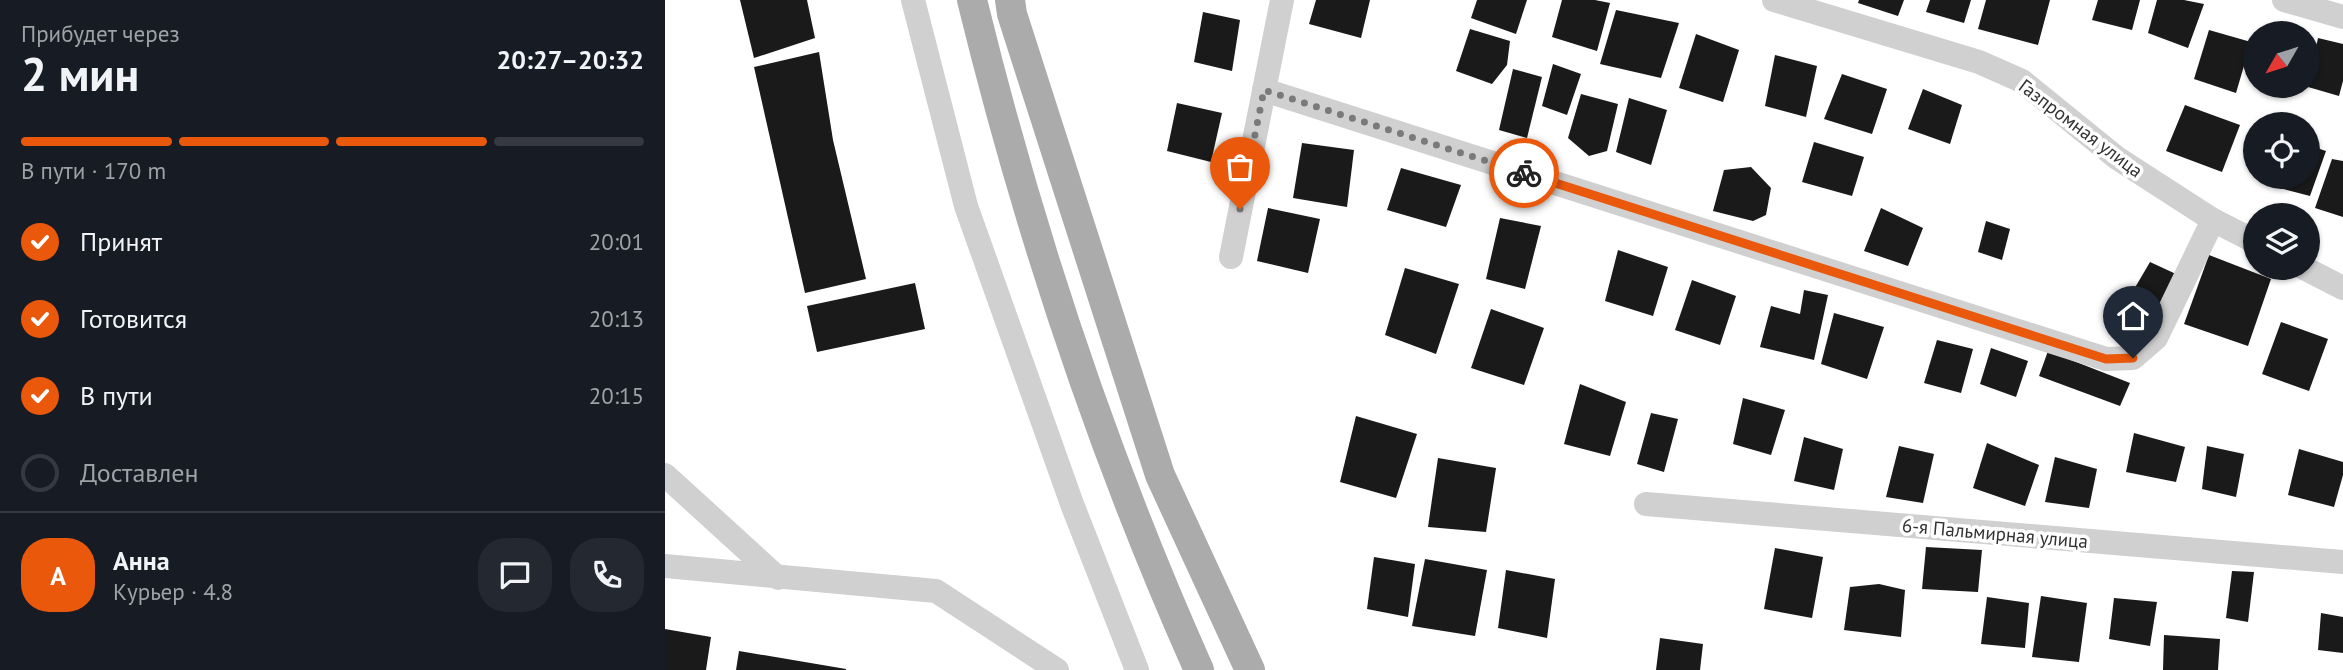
<!DOCTYPE html>
<html lang="ru">
<head>
<meta charset="utf-8">
<style>
	:root { --surface:#171b24; --page:#242831; --text:#f1f3f6; --muted:#9ea1a6; --line:#363941; --accent:#ea580c }
	body { margin:0; font-family:"PT Sans",sans-serif; background:var(--page); color:var(--text); height:100vh; display:flex; flex-direction:column; font-size:26px; white-space:nowrap }
	* { box-sizing:border-box; margin:0 }
	p { font-size:23px; color:var(--muted) }
	.icon { flex:none; width:38px; height:38px; fill:none; stroke:currentColor; stroke-width:2; stroke-linecap:round; stroke-linejoin:round }
	.map { position:relative; flex:1; overflow:hidden }
	.details { display:flex; flex-direction:column; background:var(--surface); width:665px }
	.details>* { flex:none }
	.needle { width:46px; rotate:231deg }
	.fabs { position:absolute; left:1578px; top:21px; display:grid; gap:14px }
	.fabs a { display:grid; place-items:center; width:77px; height:77px; border-radius:50%; background:var(--surface); box-shadow:0 2px 5px #0004; font-size:35px }
	.pin { position:absolute; display:grid; place-items:center; width:60px; height:60px; color:#fff; margin:-72px -30px; border-radius:50% 50% 50% 0; rotate:-45deg; box-shadow:0 0 7px #0007 }
	.pin .icon { rotate:45deg }
	.courier { position:absolute; display:grid; place-items:center; width:70px; height:70px; margin:-35px; border:5px solid #ea580c; border-radius:50%; background:#fff; color:#222; box-shadow:0 2px 9px #0007 }
	.headline em { font-style:normal; font-weight:600 }
	.headline div { display:flex; flex-direction:column-reverse }
	.headline { display:flex; align-items:center; justify-content:space-between; height:119px; padding:0 21px }
	h1 { font-size:46px; font-weight:600; line-height:52px }
	.bar { display:grid; grid-template-columns:repeat(4,1fr); gap:10px 7px; align-content:center; height:84px; padding:0 21px }
	.bar i { height:9px; border-radius:5px; background:var(--line) }
	.bar .on { background:var(--accent) }
	.bar p { grid-column:span 4 }
	.line { display:flex; align-items:center; gap:18px; padding:0 21px; border-top:2px solid var(--line) }
	.line div { flex:1 }
	.round { display:grid; place-items:center; flex:none; width:74px; height:74px; border-radius:28px; background:var(--page) }
	ol { padding:0 21px; list-style:none }
	li { display:flex; align-items:center; gap:21px; height:77px }
	li p { margin-inline-start:auto }
	li .icon { padding:7px; border-radius:50%; background:var(--accent); color:#fff; stroke-width:4 }
	li:last-child { color:var(--muted) }
	li i { width:38px; height:38px; border:4px solid var(--line); border-radius:50% }
	main { display:flex; flex:1; min-height:0 }
	.map>svg:first-child { display:block }
	.building { fill:#1a1a1a }
	.lines { fill:none; stroke-linecap:round; stroke-linejoin:round }
	.minor { stroke:#d0d0d0; stroke-width:24 }
	.major { stroke:#ababab; stroke-width:30 }
	.done { stroke:#7a7a7a; stroke-width:7; stroke-dasharray:0 12.6 }
	.route { stroke:#ea580c; stroke-width:9 }
	.labels { text-anchor:middle; dominant-baseline:central; stroke-width:7; stroke-linejoin:round; paint-order:stroke }
	.street-label { font-size:19px; fill:#333; stroke:#fff }
</style>
</head>
<body>
<main>
<section class="details">
<div class="headline"><div><h1>2 мин</h1><p>Прибудет через</p></div><em>20:27–20:32</em></div>
<div class="bar"><i class="on"></i><i class="on"></i><i class="on"></i><i></i><p>В пути · 170 m</p></div>
<ol>
<li><svg class="icon" aria-label="check" viewBox="0 0 24 24"><path d="M5 12l5 5 9-10"/></svg>Принят<p>20:01</p></li>
<li><svg class="icon" aria-label="check" viewBox="0 0 24 24"><path d="M5 12l5 5 9-10"/></svg>Готовится<p>20:13</p></li>
<li><svg class="icon" aria-label="check" viewBox="0 0 24 24"><path d="M5 12l5 5 9-10"/></svg>В пути<p>20:15</p></li>
<li><i></i>Доставлен</li>
</ol>
<div class="line" style="height:126px"><b class="round" style="background:var(--accent);color:#fff">А</b><div><b>Анна</b><p>Курьер · 4.8</p></div><a class="round"><svg class="icon" aria-label="chat" viewBox="0 0 24 24"><path d="M4 5h16v11H9l-5 4z"/></svg></a><a class="round"><svg class="icon" aria-label="phone" viewBox="0 0 24 24"><path d="M5 4h4l2 5-3 2q2 4 5 5l2-3 5 2v4C11 20 4 13 5 4z"/></svg></a></div>
</section>
<div class="map">
<svg width="1678" height="670" viewBox="0 0 1678 670">
	<rect width="100%" height="100%" fill="#fff"/>
	<g class="building">
		<path d="M75,0H142L150,38L89,58Z"/>
		<path d="M651,0H705L696,38L644,24Z"/>
		<path d="M812,0H862L851,34L806,18Z"/>
		<path d="M897,0H930L945,3L932,51L887,37Z"/>
		<path d="M1194,0H1239L1233,16L1193,3Z"/>
		<path d="M1265,0H1306L1299,23L1261,12Z"/>
		<path d="M1321,0H1385L1373,45L1313,29Z"/>
		<path d="M1433,0H1475L1467,30L1427,20Z"/>
		<path d="M1492,0H1519L1539,4L1523,48L1483,33Z"/>
		<path d="M951,10L1014,23L996,78L935,64Z"/>
		<path d="M538,12L575,20L567,71L529,62Z"/>
		<path d="M805,29L845,41L842,65L827,84L791,71Z"/>
		<path d="M1544,30L1586,42L1571,93L1529,79Z"/>
		<path d="M1031,34L1074,50L1058,102L1014,88Z"/>
		<path d="M1653,38L1678,44V81L1674,96L1643,87Z"/>
		<path d="M154,52L168,140L201,279L140,293L89,67Z"/>
		<path d="M1110,55L1152,66L1141,117L1100,106Z"/>
		<path d="M888,64L916,74L902,115L877,106Z"/>
		<path d="M848,69L877,77L862,138L834,130Z"/>
		<path d="M1177,74L1222,89L1207,134L1159,119Z"/>
		<path d="M1258,89L1297,105L1285,144L1243,129Z"/>
		<path d="M916,94L953,104L942,151L924,156L903,138Z"/>
		<path d="M964,98L1002,110L986,165L951,152Z"/>
		<path d="M512,103L557,113L546,162L502,151Z"/>
		<path d="M1520,105L1575,125L1557,172L1501,151Z"/>
		<path d="M1149,142L1199,157L1187,196L1137,182Z"/>
		<path d="M637,143L689,150L682,207L628,198Z"/>
		<path d="M1643,145L1661,151L1645,196L1611,187L1614,177H1643Z"/>
		<path d="M1667,159L1678,161V217L1650,208Z"/>
		<path d="M1086,167L1106,188L1101,215L1088,221L1048,211L1059,170Z"/>
		<path d="M736,168L796,185L781,227L722,210Z"/>
		<path d="M603,208L655,219L643,273L592,261Z"/>
		<path d="M1216,208L1258,228L1243,266L1199,251Z"/>
		<path d="M835,218L876,226L860,289L821,279Z"/>
		<path d="M1321,221L1345,229L1337,260L1313,252Z"/>
		<path d="M953,250L1003,267L988,316L940,301Z"/>
		<path d="M1544,255L1606,279L1583,346L1519,324Z"/>
		<path d="M1485,262L1511,274L1496,304L1468,291Z"/>
		<path d="M740,268L794,284L771,354L720,335Z"/>
		<path d="M1027,280L1071,296L1055,345L1010,330Z"/>
		<path d="M250,283L260,329L152,352L142,306Z"/>
		<path d="M1139,290L1163,295L1149,360L1095,347L1106,306L1135,314Z"/>
		<path d="M826,309L879,328L859,385L806,368Z"/>
		<path d="M1169,313L1219,327L1202,379L1156,364Z"/>
		<path d="M1616,322L1663,339L1644,391L1597,374Z"/>
		<path d="M1272,340L1308,349L1296,393L1259,383Z"/>
		<path d="M1326,348L1363,361L1351,397L1315,384Z"/>
		<path d="M1383,351L1465,383L1455,406L1374,376Z"/>
		<path d="M915,384L961,402L945,456L899,444Z"/>
		<path d="M1078,398L1120,410L1106,455L1068,444Z"/>
		<path d="M986,413L1013,419L999,472L972,464Z"/>
		<path d="M691,416L752,434L731,498L675,482Z"/>
		<path d="M1469,433L1520,447L1511,482L1461,472Z"/>
		<path d="M1139,437L1178,449L1169,490L1129,481Z"/>
		<path d="M1322,443L1374,465L1360,506L1308,488Z"/>
		<path d="M1234,446L1269,454L1258,503L1221,497Z"/>
		<path d="M1542,446L1579,454L1571,497L1537,489Z"/>
		<path d="M1634,449L1678,462V475L1669,507L1623,495Z"/>
		<path d="M1390,457L1432,469L1424,508L1380,502Z"/>
		<path d="M773,458L831,468L821,532L763,527Z"/>
		<path d="M1261,547L1317,550L1313,592L1257,589Z"/>
		<path d="M1110,548L1158,557L1147,618L1099,609Z"/>
		<path d="M709,557L750,564L743,617L702,609Z"/>
		<path d="M760,559L822,570L810,636L747,626Z"/>
		<path d="M841,570L890,579L882,638L833,628Z"/>
		<path d="M1567,571L1589,572L1583,622L1561,618Z"/>
		<path d="M1214,584L1240,590L1236,637L1179,630L1185,587Z"/>
		<path d="M1376,596L1422,603L1414,662L1367,657Z"/>
		<path d="M1322,597L1364,603L1360,648L1316,644Z"/>
		<path d="M1449,598L1492,602L1485,646L1444,639Z"/>
		<path d="M1656,613L1678,617V653L1653,650Z"/>
		<path d="M0,629L46,637L41,670H0Z"/>
		<path d="M1499,635L1555,639L1553,670H1498Z"/>
		<path d="M995,638L1038,644L1035,670H991Z"/>
		<path d="M74,651L181,669V670H71Z"/>
	</g>
	<g class="lines">
		<g class="minor">
			<path d="M248,0L301,206L407,504L472,670"/>
			<path d="M1109,0L1314,62L1357,81L1452,158L1548,220L1591,242"/>
			<path d="M1619,0L1678,17"/>
			<path d="M599,90L1441,359L1468,358L1491,338L1548,220"/>
			<path d="M566,257L617,0"/>
			<path d="M1639,268L1678,288"/>
			<path d="M0,475L113,578"/>
			<path d="M981,504L1678,562"/>
			<path d="M0,566L271,591L392,670"/>
		</g>
		<g class="major">
			<path d="M307,0C363,229 438,455 534,670"/>
			<path d="M345,0L347,14L495,475L585,670"/>
		</g>
	</g>
	<g class="lines">
		<path class="done" d="M575,209L599,90L859,173"/>
		<path class="route" d="M859,173L1441,359L1468,358"/>
	</g>
	<g class="labels">
		<g class="street-label">
			<text transform="translate(1416 128) rotate(37)">Газпромная улица</text>
			<text transform="translate(1330 533) rotate(5)">6-я Пальмирная улица</text>
		</g>
	</g>
</svg>
<div class="fabs">
<a><svg class="needle" viewBox="-14 -14 28 28"><path d="M0-13l5 13h-10z" fill="#e53935"/><path d="M0 13l5-13h-10z" fill="#9ea1a6"/></svg></a>
<a><svg class="icon" aria-label="locate" viewBox="0 0 24 24"><circle cx="12" cy="12" r="6"/><path d="M12 2v4M12 18v4M2 12h4M18 12h4"/></svg></a>
<a><svg class="icon" aria-label="layers" viewBox="0 0 24 24"><path d="M12 4l9 5-9 5-9-5zM3 14l9 5 9-5"/></svg></a>
</div>
<div class="pin" style="left:575px;top:209px;background:#ea580c"><svg class="icon" aria-label="bag" viewBox="0 0 24 24"><path d="M5 8h14l-1 12H6zM9 8a3 3 0 0 1 6 0"/></svg></div>
<div class="pin" style="left:1468px;top:358px;background:#1f2937"><svg class="icon" aria-label="home" viewBox="0 0 24 24"><path d="M3 11l9-7 9 7M6 9v11h12V9"/></svg></div>
<div class="courier" style="left:859px;top:173px"><svg class="icon" aria-label="bike" viewBox="0 0 24 24"><circle cx="6" cy="16" r="4"/><circle cx="18" cy="16" r="4"/><path d="M6 16l4-8h5l3 8M10 8l3 8H6M13 5h3"/></svg></div>
</div>
</main>
</body>
</html>
